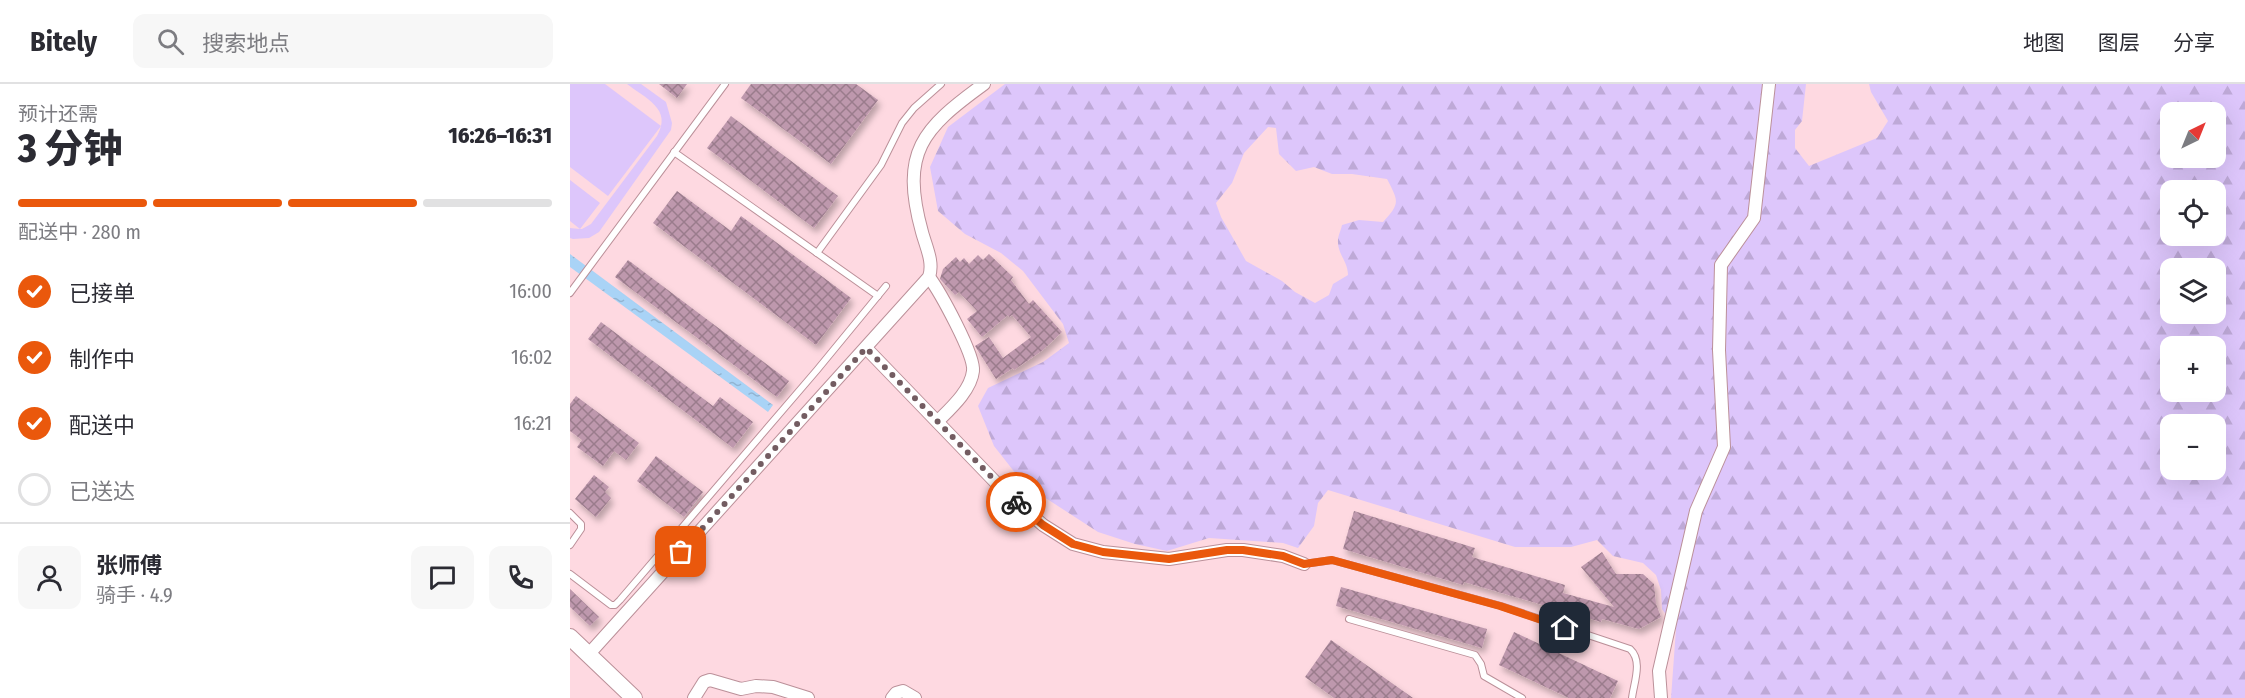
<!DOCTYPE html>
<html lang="zh">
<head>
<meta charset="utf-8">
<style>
	:root { --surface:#fff; --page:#f7f7f7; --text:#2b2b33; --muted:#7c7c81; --line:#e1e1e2; --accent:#ea580c }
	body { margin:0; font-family:"Fira Sans Condensed","Noto Sans SC",sans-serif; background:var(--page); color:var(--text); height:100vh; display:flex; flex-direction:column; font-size:22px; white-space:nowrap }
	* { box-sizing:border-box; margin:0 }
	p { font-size:20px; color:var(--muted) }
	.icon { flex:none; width:33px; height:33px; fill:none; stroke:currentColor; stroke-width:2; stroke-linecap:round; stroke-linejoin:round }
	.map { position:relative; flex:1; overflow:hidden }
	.panel { display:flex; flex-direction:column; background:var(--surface); width:570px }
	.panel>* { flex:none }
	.needle { width:39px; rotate:43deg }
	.buttons { position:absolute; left:1590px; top:18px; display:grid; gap:12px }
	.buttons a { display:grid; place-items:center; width:66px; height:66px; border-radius:12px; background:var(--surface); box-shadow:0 6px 24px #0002; font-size:30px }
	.pin { position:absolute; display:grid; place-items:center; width:51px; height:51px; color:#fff; margin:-26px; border-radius:12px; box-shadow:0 3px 9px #0006 }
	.courier { position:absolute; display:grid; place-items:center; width:60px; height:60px; margin:-30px; border:4px solid #ea580c; border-radius:50%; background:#fff; color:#222; box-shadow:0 2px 8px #0007 }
	.overview em { font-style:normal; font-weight:800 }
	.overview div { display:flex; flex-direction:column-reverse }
	.overview { display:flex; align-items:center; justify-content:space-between; height:102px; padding:0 18px }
	h1 { font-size:39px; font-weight:800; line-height:45px }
	.bar { display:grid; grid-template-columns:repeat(4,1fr); gap:9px 6px; align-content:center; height:72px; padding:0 18px }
	.bar i { height:8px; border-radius:4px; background:var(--line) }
	.bar .on { background:var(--accent) }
	.bar p { grid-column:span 4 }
	.line { display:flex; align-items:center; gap:15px; padding:0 18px; border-top:2px solid var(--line) }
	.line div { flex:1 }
	.round { display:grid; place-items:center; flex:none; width:63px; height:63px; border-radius:12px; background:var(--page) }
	ol { padding:0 18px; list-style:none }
	li { display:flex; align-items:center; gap:18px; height:66px }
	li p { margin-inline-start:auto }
	li .icon { padding:6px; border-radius:50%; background:var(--accent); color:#fff; stroke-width:4 }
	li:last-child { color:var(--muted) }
	li i { width:33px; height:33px; border:3px solid var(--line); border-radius:50% }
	header { display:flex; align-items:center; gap:36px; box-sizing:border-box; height:84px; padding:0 30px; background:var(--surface); border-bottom:2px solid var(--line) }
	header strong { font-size:28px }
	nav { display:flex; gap:33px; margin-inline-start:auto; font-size:21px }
	.search { width:420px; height:54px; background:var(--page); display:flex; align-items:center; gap:15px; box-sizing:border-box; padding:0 21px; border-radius:12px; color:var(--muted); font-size:22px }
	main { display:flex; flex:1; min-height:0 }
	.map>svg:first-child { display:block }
	.forest { fill:url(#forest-firs); fill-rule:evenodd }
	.pitch { fill:#ddc6fb }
	.water { fill:url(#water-ripples) }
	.building { fill:url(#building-cross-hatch); filter:url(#shadow) }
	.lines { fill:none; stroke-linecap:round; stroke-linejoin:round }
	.lane-casing { stroke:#bb9099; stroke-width:8 }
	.street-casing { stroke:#bb9099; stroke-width:14 }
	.secondary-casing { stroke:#bb9099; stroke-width:18 }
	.lane { stroke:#fff; stroke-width:6 }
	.street { stroke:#fff; stroke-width:12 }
	.secondary { stroke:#fff; stroke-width:16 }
	.done { stroke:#735c61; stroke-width:6; stroke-dasharray:0 10.8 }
	.route { stroke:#ea580c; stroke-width:8 }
</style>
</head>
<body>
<header>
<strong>Bitely</strong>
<div class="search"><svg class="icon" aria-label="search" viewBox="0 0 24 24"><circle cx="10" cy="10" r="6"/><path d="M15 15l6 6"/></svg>搜索地点</div>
<nav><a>地图</a><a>图层</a><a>分享</a></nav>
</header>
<main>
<section class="panel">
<div class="overview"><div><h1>3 分钟</h1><p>预计还需</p></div><em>16:26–16:31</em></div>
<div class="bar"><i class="on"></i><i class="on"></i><i class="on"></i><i></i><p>配送中 · 280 m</p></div>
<ol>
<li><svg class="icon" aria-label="check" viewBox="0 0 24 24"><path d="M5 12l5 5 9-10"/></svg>已接单<p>16:00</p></li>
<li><svg class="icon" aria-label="check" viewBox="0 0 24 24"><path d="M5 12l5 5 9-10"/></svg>制作中<p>16:02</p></li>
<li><svg class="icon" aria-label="check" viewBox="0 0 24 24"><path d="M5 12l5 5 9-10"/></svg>配送中<p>16:21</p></li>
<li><i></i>已送达</li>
</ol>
<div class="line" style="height:108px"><a class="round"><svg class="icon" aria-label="person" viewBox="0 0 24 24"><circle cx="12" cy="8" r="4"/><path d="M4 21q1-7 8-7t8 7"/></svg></a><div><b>张师傅</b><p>骑手 · 4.9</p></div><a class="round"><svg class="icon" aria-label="chat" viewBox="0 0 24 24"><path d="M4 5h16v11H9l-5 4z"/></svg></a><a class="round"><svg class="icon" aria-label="phone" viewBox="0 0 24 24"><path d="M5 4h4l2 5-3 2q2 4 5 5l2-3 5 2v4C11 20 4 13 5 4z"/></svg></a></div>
</section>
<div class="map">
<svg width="1675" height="614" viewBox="0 0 1675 614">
	<defs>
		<pattern id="forest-firs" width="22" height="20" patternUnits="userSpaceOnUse" patternTransform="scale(1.5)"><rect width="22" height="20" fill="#ddc6fb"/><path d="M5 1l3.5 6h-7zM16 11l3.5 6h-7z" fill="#bea9d7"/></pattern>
		<pattern id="water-ripples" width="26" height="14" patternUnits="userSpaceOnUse" patternTransform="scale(1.5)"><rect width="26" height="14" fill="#a9d3f6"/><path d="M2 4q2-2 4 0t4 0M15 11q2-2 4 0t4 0" fill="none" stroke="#91b4d2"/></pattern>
		<pattern id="building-cross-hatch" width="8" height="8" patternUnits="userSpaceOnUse" patternTransform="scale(1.5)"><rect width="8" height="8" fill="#be98ad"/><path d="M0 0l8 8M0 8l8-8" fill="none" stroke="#9a7b8c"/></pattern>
		<filter id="shadow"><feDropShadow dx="3" dy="5" stdDeviation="3" flood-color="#0004"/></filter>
	</defs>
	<rect width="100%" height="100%" fill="#fed9e1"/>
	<path class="forest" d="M435,0H1236L1232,37L1225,46V64L1239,82L1307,54L1318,37L1301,8L1299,0H1675V614H1101L1106,545L1092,525L1091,506L1086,491L1073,479L1043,472L1027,456L1001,463H945L758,406L748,419L744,442L728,464L713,459L639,454L597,467L565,460L528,448L454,400L424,362L408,322L418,304L473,278L499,259L493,240L453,187L431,169L395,150L368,127L360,83L378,43ZM1600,28H1646V74H1600ZM698,43L706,44L709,70L726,87L744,83L762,90H782L817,95C829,118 830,119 813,138L789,136L772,141C771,146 768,152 768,156C767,170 778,177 778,191L763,200L759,211L745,219L725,208L712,197L676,177L651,133L646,119L662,99L674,69ZM1600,106H1646V152H1600ZM1600,184H1646V230H1600ZM1600,262H1646V308H1600ZM1600,340H1646V386H1600Z"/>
	<g class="pitch">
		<path d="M0,0H35L91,42L38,112L0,83Z"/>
		<path d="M57,0H71L96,18L102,39L101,46L29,148L19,154L3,155L0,154V144L10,145L0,137V96L30,119L10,145H12L21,140L87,52C103,25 75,14 57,0Z"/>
	</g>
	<path class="water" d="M0,170L203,321L198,328L0,183Z"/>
	<g class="building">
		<path d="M89,0H117L107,14Z"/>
		<path d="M181,0H286L308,16L261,80L171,14Z"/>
		<path d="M161,32L268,112L244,144L137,64Z"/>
		<path d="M107,107L161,147L171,132L281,214L246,261L83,139Z"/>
		<path d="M419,170L443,193L441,196L459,220L463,216L492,248L473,266L444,286L443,284L426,295L405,262L419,253L433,274L461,253L442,231L439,233L438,231L412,253L397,235L407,227L389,208L385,211L370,195L373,185L386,173L390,178L394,174L399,180L408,171L413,176Z"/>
		<path d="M58,176L219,297L207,313L45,193Z"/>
		<path d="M31,238L143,322L150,313L183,338L163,364L18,255Z"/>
		<path d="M6,312L69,359L56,376L44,367L33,382L7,363L12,356L0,347V320Z"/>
		<path d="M86,372L133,408L114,433L67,397Z"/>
		<path d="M24,391L39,403L35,408L41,414L26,433L5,415Z"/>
		<path d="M784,427L905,464L902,473L995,501L993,509L1044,523L1011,483L1032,468L1046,490H1073L1084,500L1086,520L1091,533L1069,545L1032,535L1031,538L894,498L893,501L773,465Z"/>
		<path d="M771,503L917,545L912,564L766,522Z"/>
		<path d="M0,505L29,533L20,542L0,523Z"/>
		<path d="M944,548L1048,597L1040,614H999L929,581Z"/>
		<path d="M761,556L843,614H764L735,593Z"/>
	</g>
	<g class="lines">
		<defs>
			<g id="lane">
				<path d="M104,68L308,212"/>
				<path d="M247,169L311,81L332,39L344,24L371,0"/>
				<path d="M0,209L155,0"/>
				<path d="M0,429L11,440V445L0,461"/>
				<path d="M734,480L762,476L931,522L1060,565C1073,577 1064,598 1062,614"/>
				<path d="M0,490L41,521H45L50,516L247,286L316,202"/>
				<path d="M779,535L905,571L911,580L914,592L952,614"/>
			</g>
			<g id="street">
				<path d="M359,193C370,208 405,271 403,287C401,306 381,324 368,337"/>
				<path d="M296,264L434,407L473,441L503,460L533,468L599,475L657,466H673L713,472L734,480"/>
				<path d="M18,571L359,193C364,178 356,163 352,148C330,68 352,45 414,0"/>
				<path d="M124,614L134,598L140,596L171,605L186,602L203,603L238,614"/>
				<path d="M322,614L326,609L333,607L345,614"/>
				<path d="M1091,614L1089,587L1126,427L1154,363L1149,266L1151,181L1184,134L1199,0"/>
			</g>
			<path id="secondary" d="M0,553L64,614"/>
		</defs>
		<use href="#lane" class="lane-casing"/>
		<use href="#street" class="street-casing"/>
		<use href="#secondary" class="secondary-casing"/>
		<use href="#lane" class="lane"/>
		<use href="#street" class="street"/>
		<use href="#secondary" class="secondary"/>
	</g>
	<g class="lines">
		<path class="done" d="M111,468L296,264L446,418"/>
		<path class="route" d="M446,418L473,441L503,460L533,468L599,475L657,466H673L713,472L734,480L762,476L930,522L995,544"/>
	</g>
</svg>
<div class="buttons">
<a><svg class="needle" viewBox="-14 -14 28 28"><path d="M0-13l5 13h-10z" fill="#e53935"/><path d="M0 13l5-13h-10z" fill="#7c7c81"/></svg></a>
<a><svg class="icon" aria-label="locate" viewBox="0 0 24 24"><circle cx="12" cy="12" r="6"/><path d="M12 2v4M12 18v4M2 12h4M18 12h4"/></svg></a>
<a><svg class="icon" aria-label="layers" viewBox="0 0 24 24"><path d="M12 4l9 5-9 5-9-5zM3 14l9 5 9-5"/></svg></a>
<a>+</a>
<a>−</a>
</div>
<div class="pin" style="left:111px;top:468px;background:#ea580c"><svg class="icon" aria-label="bag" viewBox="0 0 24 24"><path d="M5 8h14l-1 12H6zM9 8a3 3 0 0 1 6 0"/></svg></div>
<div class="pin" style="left:995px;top:544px;background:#1f2937"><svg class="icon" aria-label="home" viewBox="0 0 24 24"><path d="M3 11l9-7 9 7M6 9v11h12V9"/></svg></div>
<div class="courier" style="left:446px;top:418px"><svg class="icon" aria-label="bike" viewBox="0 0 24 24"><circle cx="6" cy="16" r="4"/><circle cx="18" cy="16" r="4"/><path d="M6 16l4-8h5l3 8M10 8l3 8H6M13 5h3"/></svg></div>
</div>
</main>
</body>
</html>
